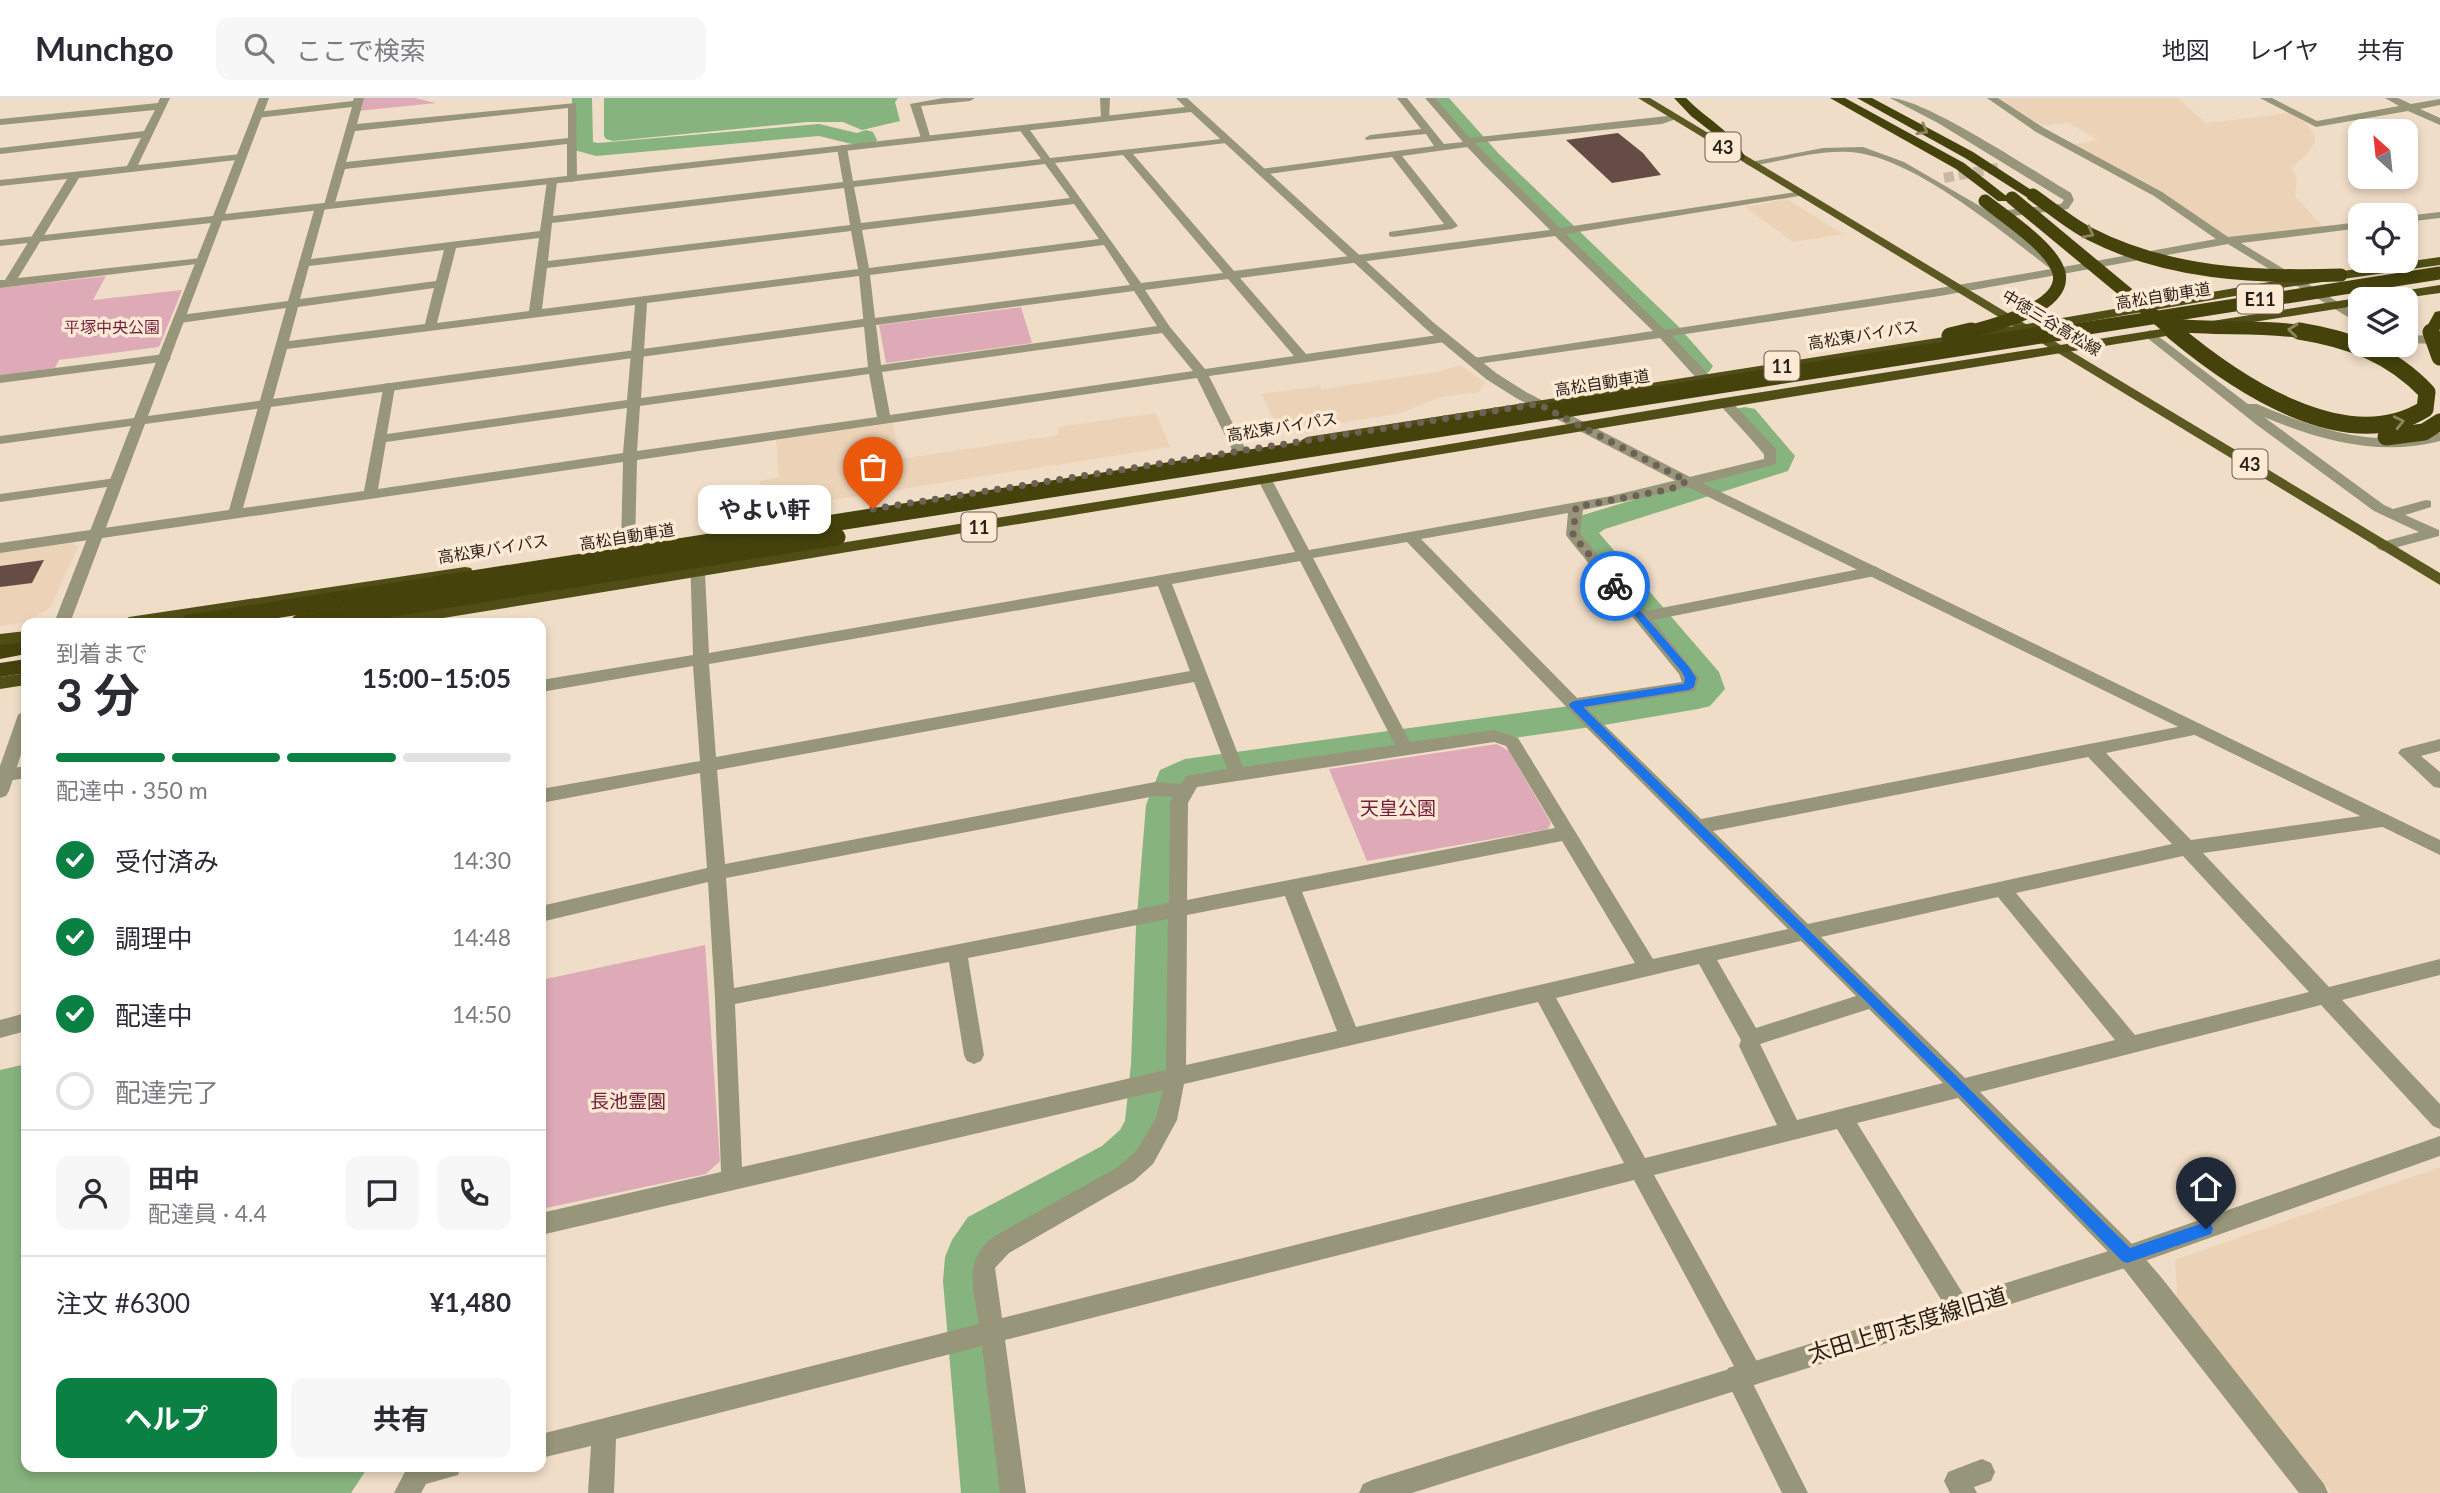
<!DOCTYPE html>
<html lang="ja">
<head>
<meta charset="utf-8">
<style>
	:root { --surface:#fff; --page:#f7f7f7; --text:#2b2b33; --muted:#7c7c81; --line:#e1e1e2; --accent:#0b8043 }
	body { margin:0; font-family:Lato,"Noto Sans JP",sans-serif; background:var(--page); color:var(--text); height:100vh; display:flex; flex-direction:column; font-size:26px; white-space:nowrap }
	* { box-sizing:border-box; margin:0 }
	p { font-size:23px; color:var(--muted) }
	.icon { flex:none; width:38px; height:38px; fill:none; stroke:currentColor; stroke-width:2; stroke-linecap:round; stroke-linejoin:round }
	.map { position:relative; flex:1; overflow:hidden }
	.details { position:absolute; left:21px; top:520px; width:525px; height:854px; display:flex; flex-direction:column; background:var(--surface); border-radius:14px; box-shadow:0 4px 10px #0003 }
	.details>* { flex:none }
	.needle { width:46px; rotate:333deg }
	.buttons { position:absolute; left:2348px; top:21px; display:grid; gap:14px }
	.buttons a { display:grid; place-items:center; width:70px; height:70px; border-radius:14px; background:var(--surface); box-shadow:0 4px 10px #0003; font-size:35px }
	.pin { position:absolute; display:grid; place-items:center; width:60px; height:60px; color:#fff; margin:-72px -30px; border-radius:50% 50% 50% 0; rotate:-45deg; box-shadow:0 0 7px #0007 }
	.pin .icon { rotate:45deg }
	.courier { position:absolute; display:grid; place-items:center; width:70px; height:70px; margin:-35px; border:5px solid #1a73e8; border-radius:50%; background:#fff; color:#222; box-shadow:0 2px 9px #0007 }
	.bubble { position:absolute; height:49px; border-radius:14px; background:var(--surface); box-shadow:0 4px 10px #0003; font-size:23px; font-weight:700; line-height:49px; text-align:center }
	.summary em { font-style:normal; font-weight:700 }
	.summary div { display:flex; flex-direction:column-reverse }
	.summary { display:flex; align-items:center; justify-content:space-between; height:119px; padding:0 35px }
	h1 { font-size:46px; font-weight:700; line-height:52px }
	.bar { display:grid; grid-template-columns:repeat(4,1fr); gap:10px 7px; align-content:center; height:84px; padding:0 35px }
	.bar i { height:9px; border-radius:5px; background:var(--line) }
	.bar .selected { background:var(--accent) }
	.bar p { grid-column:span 4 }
	.line { display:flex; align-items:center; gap:18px; padding:0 35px; border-top:2px solid var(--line) }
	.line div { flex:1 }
	.round { display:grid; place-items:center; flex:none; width:74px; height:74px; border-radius:14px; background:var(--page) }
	ol { padding:0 35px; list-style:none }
	li { display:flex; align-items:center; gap:21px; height:77px }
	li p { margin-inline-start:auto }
	li .icon { padding:7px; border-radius:50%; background:var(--accent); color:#fff; stroke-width:4 }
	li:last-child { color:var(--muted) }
	li i { width:38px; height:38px; border:4px solid var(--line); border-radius:50% }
	.cta { display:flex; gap:14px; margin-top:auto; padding:14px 35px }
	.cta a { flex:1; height:80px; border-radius:14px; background:var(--accent); color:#fff; font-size:28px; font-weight:700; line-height:80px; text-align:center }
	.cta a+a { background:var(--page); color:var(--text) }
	header { display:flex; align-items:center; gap:42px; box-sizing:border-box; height:98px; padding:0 35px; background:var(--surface); border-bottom:2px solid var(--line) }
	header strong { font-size:33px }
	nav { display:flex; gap:38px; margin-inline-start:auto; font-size:24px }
	.search { width:490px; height:63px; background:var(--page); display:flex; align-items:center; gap:18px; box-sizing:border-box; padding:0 24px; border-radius:14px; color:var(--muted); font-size:26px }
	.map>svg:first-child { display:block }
	.built { fill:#ecd3b7 }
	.green { fill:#deaab8 }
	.water { fill:#86b37e }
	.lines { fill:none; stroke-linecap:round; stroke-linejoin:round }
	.river { fill:#86b37e; fill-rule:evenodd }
	.building { fill:#654c45 }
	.minor-tunnel { stroke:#c8b7a4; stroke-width:10; stroke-dasharray:10 5; stroke-linecap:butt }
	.minor { fill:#97967a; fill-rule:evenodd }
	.tertiary { fill:#97967a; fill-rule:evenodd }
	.primary { fill:#5b5821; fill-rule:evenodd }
	.trunk { fill:#504d16; fill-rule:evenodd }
	.motorway { fill:#45420c; fill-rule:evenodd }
	.motorway-bridge-far1 { stroke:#45420c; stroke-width:13 }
	.motorway-bridge { stroke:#45420c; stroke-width:17 }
	.oneway { stroke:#8f855c }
	.route { fill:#1a73e8 }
	.done { stroke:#6d6255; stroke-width:7; stroke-dasharray:0 12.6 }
	.labels { text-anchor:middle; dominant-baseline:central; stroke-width:7; stroke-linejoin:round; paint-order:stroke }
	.far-street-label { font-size:16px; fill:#261f17; stroke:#feead4 }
	.far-park-label { font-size:16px; fill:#701e3d; stroke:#feead4 }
	.shield { fill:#feead4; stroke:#675c50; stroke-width:2 }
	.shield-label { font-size:18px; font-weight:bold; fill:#261f17 }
	.park-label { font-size:19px; fill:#701e3d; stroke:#feead4 }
	.near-street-label { font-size:23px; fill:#261f17; stroke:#feead4 }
</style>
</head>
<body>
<header>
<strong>Munchgo</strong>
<div class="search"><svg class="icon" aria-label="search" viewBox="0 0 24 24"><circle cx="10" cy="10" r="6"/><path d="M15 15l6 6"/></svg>ここで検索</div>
<nav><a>地図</a><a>レイヤ</a><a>共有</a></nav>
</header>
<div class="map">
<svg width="2440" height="1395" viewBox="0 0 2440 1395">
	<rect width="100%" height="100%" fill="#f0ddc7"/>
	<g class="built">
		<path d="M1999,0H2178L2206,25L2290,15L2305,24L2314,36L2315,44L2307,56L2291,70L2297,81L2295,98L2323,129L2227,140L2074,46L2098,42L2069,25L2043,28Z"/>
		<path d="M1787,101L1843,136L1793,144L1745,109Z"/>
		<path d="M1460,267L1485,284L1479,294L1437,300L1401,315L1339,325L1280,333L1261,296L1320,288L1322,291L1438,274Z"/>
		<path d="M1156,315L1170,349L762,413L760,383L779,379L776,342L893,325L900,361L1059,337L1058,329Z"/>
		<path d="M71,445L78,449L51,509L26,524L0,528V454Z"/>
		<path d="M2440,1069V1395H2332L2178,1207L2175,1162Z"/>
	</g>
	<g class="green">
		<path d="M362,0H415L436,5L358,13Z"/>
		<path d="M106,178L93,202L182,192L159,249L59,262L55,270L0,277V190Z"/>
		<path d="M1021,209L1032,245L886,265L879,227Z"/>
		<path d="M1497,646L1509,653L1551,725L1548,731L1367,763L1329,671Z"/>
		<path d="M705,847L720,1063L706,1076L541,1111V882Z"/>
	</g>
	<g class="water">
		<path d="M604,0H898L895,4L900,23L862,32L843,24H807L613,43L606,41L604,38Z"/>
		<path d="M26,966V1368L368,1369L351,1395H0V972Z"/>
	</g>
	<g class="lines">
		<g class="river">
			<path d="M572,0H592L593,44L598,45L819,26L857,35L866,32L873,34L877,42L874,47L860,48L819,38L596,58L574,52L571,47Z"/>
			<path d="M1428,0H1449L1499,56L1677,227L1713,268L1709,274L1700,276L1691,274L1659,237L1483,66Z"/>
			<path d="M1745,309L1755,311L1795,358L1788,373L1605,431L1599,435L1719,574L1725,591L1710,608L1698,611L1598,628L1194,686L1188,690L1182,707L1176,830L1175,966L1169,1025L1152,1062L1134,1078L1002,1151L992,1165L991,1183L1015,1395H961L943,1183L945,1159L952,1142L968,1119L1102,1048L1120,1032L1125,1023L1131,966L1136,830L1146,707L1160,672L1185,661L1598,604L1688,588L1690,585L1573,445L1568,432L1583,417L1765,362L1766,359L1731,317L1735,311Z"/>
		</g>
	</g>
	<g class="building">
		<path d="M1618,35L1643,55L1661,77L1612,85L1566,42Z"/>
		<path d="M44,462L32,485L0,489V468Z"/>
	</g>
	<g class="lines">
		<path class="minor-tunnel" d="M1944,80L2003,69"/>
		<g class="minor">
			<path d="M160,0H170L138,67L241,56L245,57V61L79,80L18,180L201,160L207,163L205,165L0,190V182H5L67,81L0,88V82L127,68L141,40L0,56V50L144,33L155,12L0,27V21L158,5Z"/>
			<path d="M354,0H364L357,26L576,5L577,81L572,84L567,81V46L345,71L334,108L325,110L311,161L540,133L547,83L552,80L557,83L553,118L843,84L837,50L842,47L847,50L853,83L1041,61L1018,30L1023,27L1027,28L1050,60L1230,40L1231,42L1226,45L1133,56L1234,173L1550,132L1467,49L1402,58L1458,128L1452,131L1393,139L1389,138V134L1444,126L1392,59L1261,77L1256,74L1261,71L1434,48L1426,36L1366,42L1365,40L1370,37L1421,31L1397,0H1407L1444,46L1463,44L1425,0H1435L1470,40L1676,17V21L1662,26L1475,45L1560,130L1803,93V97L1799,98L1566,136L1665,232L1940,190L2051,171C2002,134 1912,58 1850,54C1817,52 1783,63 1750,68L1745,65L1823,50L1863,49L1904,64L1990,114L2061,106L2064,102L1938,25L1890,0C1924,0 2035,74 2071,95L2074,102L2068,111L1998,120L2063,169L2216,141L2154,98L2036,34L1987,0H1998L2044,30L2162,94L2228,139L2361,124V130L2241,145L2361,218V227L2228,146L1940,198L1672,238L1710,278V284H1700L1660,240L1470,267V261L1474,260L1653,233L1555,138L1240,180L1306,256L1445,236L1451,240L1445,244L1209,278L1247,354L1240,358L1233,354L1197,280L637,362L635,449L628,454L621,449L623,364L0,455V445L229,412L286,210L180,225L174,221L180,217L288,203L315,109L324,107L352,9L257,20L252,17L257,14L353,3ZM568,10V40L346,64L355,33ZM1123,57L1223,175L1141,185L1055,65ZM1045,66L1070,100L861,125L854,89ZM844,90L850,127L548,163L552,125ZM1074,106L1099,141L869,170L862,132ZM851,133L858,171L542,211L547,170ZM539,140L529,213L437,225L456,150ZM1104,147L1130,187L875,220L870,177ZM444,152L436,183L300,201L309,168ZM859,178L868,269L641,300L647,205ZM1228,181L1294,258L1205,271L1170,229L1145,192ZM434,190L425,226L289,243L298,209ZM1134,193L1157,228L881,267L876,227ZM635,207L627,302L387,336L395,289L389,285L384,286L364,393L243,410L287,251ZM1162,235L1193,273L890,317L882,274ZM869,276L877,319L637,353L640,308ZM627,310L623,355L378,391L386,344Z"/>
			<path d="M943,0H975L970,3L921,8L931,41L922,43L910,6Z"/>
			<path d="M1100,0H1110L1109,22L1101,20Z"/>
			<path d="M2260,0H2272L2317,23L2399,8L2385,0H2398L2411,6L2440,1V7L2420,11L2440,20V27L2408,13L2316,29Z"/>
			<path d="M2440,114V120L2406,124V118Z"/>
			<path d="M2150,232L2248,306H2257C2316,331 2376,351 2440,335V343C2380,359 2319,342 2264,319L2384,407L2393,411L2426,402L2431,403V409L2405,417L2439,432V438L2383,453L2378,451L2376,448L2378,445L2419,434L2374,413L2257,327L2146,239L2144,236Z"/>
			<path d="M2406,237L2440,238V246L2406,245Z"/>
			<path d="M165,256L171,260L169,263L0,285V277Z"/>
			<path d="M1724,300L1729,301L1776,351V366L1665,395L1583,412L1580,436L1646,513L1875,468L1882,473L1875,478L1653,522L1699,580L1695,593L1587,610L1701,721L2198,625L2206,631L2204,635L2106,655L2191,742L2382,715L2388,717L2391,722L2388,727L2382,729L2203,755L2329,889L2440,861V877L2342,902L2440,1006V1031L2433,1028L2321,907L1980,994L2136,1150L2161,1179L2324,1386L2328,1395H2299L2120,1166L1958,1000L1857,1025L1967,1202L1971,1210L1967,1218L1959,1222L1951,1218L1837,1031L1654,1077L1759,1267L1763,1275L1759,1283L1753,1286L1808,1395H1782L1725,1279L1728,1270L1734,1268L1634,1082L1005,1242L1026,1395H1000L982,1248L616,1341L614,1395H588L591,1348L541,1360V1336L979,1226C974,1192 962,1164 993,1139L1118,1069L1137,1052L1156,1020L1163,992L541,1137V1115L721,1074L715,900L708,784L541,824V808L707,770L700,675L541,705V691L700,663L693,568L541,594V582L693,557L690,456L697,451L704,456L709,555L1295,454L1258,382L1265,378L1272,382L1309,452L1611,398L1764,361V355L1717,304ZM1568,415L1566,437L1568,440L1679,576L1682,584L1577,600L1421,441ZM1407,444L1583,626L1788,831L1653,861L1518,640L1494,632L1410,644L1313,460ZM1300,463L1395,647L1243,669L1172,486ZM1158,488L1190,573L716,659L709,566ZM1194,584L1227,671L1186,678L1181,686L1155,684L725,766L717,672ZM1494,644L1506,648L1555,730L1187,802L1188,705L1197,689ZM2088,659L2172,746L1808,826L1713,733ZM1155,698L1173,699L1170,704L1169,805L734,890L726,780ZM1562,743L1635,865L1356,929L1302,794ZM2183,758L2309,894L2135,937L2016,795ZM1285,798L1337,933L1186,967L1187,817ZM1998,799L2115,942L1965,980L1821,839ZM1168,821L1166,972L742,1069L735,906L949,864L964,957L967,963L974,966L981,963L984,957L968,860ZM1801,843L1856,898L1756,930L1717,862ZM1699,866L1741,942L1739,948L1777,1027L1645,1060L1556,900ZM1538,904L1624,1065L1002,1220L995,1170L1009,1155L1134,1083L1153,1066L1177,1022L1184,986ZM1869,911L1943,985L1797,1022L1760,946Z"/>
			<path d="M116,380L123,384L121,387L0,404V396Z"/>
			<path d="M2440,641V653L2421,658L2440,674V690L2434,689L2398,655L2401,651Z"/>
			<path d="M26,668V680L0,684V672Z"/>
			<path d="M26,915V933L0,940V922Z"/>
			<path d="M1982,1361L1991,1365L1995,1374L1991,1383L1974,1389L1977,1395H1950L1944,1383L1948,1374Z"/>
			<path d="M408,1368H461L458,1377L426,1386L421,1395H394Z"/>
		</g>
		<g class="tertiary">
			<path d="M259,0H269L225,116L1185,9L1176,0H1187L1434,225L1496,275L1526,294L1692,380L2440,742V757L1682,386L1516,300L1486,281L1426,231L1191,14L222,123L148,318L870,220L876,224L870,228L145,326L70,525H54L131,328L0,346V338L134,320L211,125L0,148V142L213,118Z"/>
			<path d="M26,611V641L9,693L6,698L0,700V668L18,617Z"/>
			<path d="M2440,1038V1058L2128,1169L1412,1395H1359L1363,1386L1372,1382L2128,1147Z"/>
		</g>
		<path class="primary" d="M1638,0H1650L2440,475V487Z"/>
		<g class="trunk">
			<path d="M2440,159V167L2281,190L2027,234L1307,347L1300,343L1307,339L2027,226L2281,182Z"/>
			<path d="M2440,187V195L2397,201H2361V207C1711,310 1063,420 413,525H369L378,519L1265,377L1724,300Z"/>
			<path d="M465,469L471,470L473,474L471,478L166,525H120L129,519Z"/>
			<path d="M26,533V545L0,548V536Z"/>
			<path d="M26,575V587L0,591V579Z"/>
		</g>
		<g class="motorway">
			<path d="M1674,0H1686C1706,21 1733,33 1745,59L1743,62H1735L1727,46L1691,18Z"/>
			<path d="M1830,0H1845L1964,65L2009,100L2008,103H1998L1956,71Z"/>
			<path d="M1857,0H1872L1973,54L2039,97L2033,101L2028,100L1965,60Z"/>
			<path d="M2440,213V231L2436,237H2426L2424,234L2435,214Z"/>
			<path d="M26,544V556L0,561V547Z"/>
			<path d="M26,561V575L0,579V565Z"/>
		</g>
		<g class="motorway-bridge-far1">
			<path d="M2033,97C2052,110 2070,126 2090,136C2168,176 2255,180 2341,177"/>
			<path d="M2012,100L2175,235"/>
			<path d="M2174,227C2219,232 2264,227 2310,235"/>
			<path d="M1964,235C1988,229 2067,210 2059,175C2053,150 2005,119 1985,103"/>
			<path d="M2056,235L2440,175"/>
		</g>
		<g class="motorway-bridge">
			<path d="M2173,233C2234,284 2345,361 2425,311L2427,294C2391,256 2349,241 2299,233"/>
			<path d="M2431,234L2440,259"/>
			<path d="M1950,238L1971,233"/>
			<path d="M2386,339L2424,334L2440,324"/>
			<path d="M190,525L2067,233"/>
			<path d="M299,525L837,439"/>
		</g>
	</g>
	<defs><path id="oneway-chevron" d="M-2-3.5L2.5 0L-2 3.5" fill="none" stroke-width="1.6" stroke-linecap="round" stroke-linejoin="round" transform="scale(1.75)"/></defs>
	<g class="oneway">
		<use href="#oneway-chevron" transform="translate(1923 32) rotate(29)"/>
		<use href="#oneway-chevron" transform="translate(2089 135) rotate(28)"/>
		<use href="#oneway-chevron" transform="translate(2293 232) rotate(-174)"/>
		<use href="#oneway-chevron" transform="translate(2399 324) rotate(-13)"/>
	</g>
	<path class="route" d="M1615,484L1689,569L1696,580L1694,589L1689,592L1583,609L2130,1150L2206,1124L2211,1126L2213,1131L2211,1136L2127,1165L2122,1163L1958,995L1570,609L1569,606L1574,603L1684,586L1685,580L1682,574L1612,490L1610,488Z"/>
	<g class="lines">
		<path class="done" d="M873,411L1538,306L1687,383L1671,391L1576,409L1573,437L1615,488"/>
	</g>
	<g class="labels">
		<g class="far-street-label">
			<text transform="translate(2163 197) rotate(-9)">高松自動車道</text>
			<text transform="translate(2052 224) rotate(31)">中徳三谷高松線</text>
			<text transform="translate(1863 236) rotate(-9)">高松東バイパス</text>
			<text transform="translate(1602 284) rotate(-9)">高松自動車道</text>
			<text transform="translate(1282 328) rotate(-9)">高松東バイパス</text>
			<text transform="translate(627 438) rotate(-9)">高松自動車道</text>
			<text transform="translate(493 450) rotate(-9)">高松東バイパス</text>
		</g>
		<g class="far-park-label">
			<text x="112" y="228">平塚中央公園</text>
		</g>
		<g class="shield">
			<rect x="1705.5" y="34.5" width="35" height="29" rx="5"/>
			<rect x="2237" y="186.5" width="46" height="29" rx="5"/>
			<rect x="1764.5" y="253.5" width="35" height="29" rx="5"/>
			<rect x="2232.5" y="351.5" width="35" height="29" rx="5"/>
			<rect x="961.5" y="414.5" width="35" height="29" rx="5"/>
		</g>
		<g class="shield-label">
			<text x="1723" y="49">43</text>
			<text x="2260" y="201">E11</text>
			<text x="1782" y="268">11</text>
			<text x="2250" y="366">43</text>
			<text x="979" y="429">11</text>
		</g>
		<g class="park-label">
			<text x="1398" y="709">天皇公園</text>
			<text x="628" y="1002">長池霊園</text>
		</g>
		<g class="near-street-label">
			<text transform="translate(1907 1226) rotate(-17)">太田上町志度線旧道</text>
		</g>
	</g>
</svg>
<div class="buttons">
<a><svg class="needle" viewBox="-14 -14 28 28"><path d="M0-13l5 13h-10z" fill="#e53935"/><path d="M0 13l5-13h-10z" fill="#7c7c81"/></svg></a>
<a><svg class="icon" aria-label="locate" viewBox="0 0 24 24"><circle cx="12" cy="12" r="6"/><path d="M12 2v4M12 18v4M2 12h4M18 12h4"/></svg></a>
<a><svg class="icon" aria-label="layers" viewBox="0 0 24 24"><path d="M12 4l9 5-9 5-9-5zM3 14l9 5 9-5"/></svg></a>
</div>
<div class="pin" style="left:873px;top:411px;background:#ea580c"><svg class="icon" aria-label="bag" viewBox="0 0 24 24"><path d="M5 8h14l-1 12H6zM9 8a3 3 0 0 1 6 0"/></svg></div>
<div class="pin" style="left:2206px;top:1131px;background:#1f2937"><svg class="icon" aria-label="home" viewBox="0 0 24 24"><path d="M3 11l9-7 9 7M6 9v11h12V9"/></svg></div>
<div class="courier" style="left:1615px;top:488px"><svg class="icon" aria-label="bike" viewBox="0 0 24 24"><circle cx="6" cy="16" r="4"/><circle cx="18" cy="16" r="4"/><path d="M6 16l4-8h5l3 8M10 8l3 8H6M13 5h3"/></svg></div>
<div class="bubble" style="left:698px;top:387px;width:133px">やよい軒</div>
<section class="details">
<div class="summary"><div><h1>3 分</h1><p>到着まで</p></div><em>15:00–15:05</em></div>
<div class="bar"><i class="selected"></i><i class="selected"></i><i class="selected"></i><i></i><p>配達中 · 350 m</p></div>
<ol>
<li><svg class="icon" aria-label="check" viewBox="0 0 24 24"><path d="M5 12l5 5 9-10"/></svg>受付済み<p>14:30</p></li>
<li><svg class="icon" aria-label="check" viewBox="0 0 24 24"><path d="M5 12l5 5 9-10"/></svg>調理中<p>14:48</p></li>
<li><svg class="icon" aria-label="check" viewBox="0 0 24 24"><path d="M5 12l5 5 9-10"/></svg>配達中<p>14:50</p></li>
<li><i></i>配達完了</li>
</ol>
<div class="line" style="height:126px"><a class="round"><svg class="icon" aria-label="person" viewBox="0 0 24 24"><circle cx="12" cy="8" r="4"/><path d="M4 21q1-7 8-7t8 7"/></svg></a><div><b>田中</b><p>配達員 · 4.4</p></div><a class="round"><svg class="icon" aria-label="chat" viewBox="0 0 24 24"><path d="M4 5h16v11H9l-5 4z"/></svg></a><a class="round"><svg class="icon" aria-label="phone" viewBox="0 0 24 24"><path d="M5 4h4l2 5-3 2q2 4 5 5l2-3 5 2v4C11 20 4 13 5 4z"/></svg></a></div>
<div class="line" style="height:91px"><div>注文 #6300</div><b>¥1,480</b></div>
<div class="cta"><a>ヘルプ</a><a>共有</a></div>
</section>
</div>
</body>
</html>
